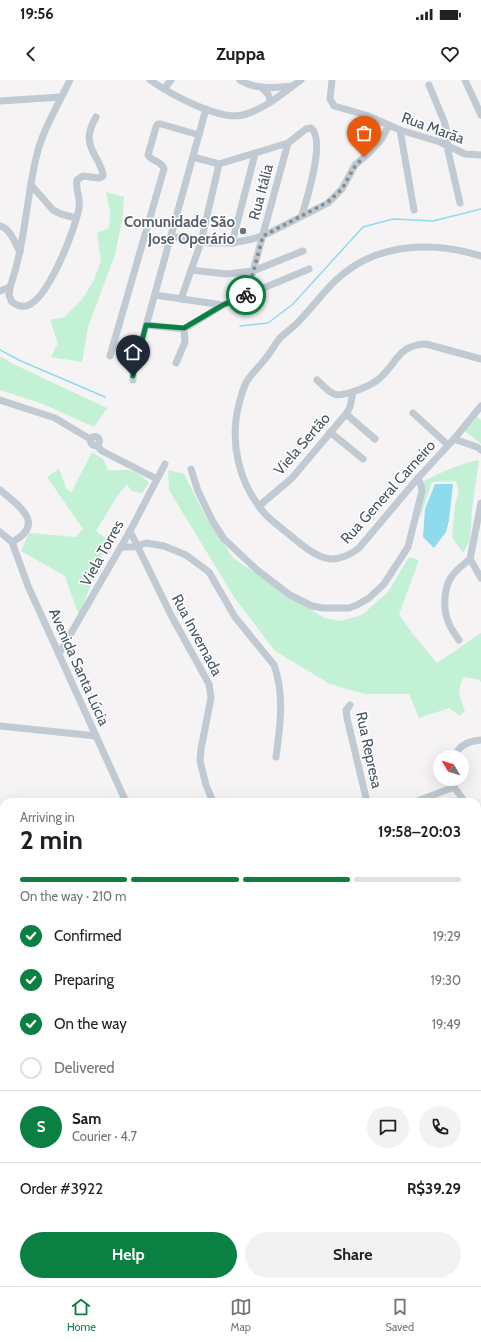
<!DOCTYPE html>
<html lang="en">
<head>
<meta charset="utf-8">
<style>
	:root { --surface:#fff; --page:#f2f2f2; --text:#202124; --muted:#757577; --line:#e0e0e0; --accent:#0b8043 }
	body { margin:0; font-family:Cabin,sans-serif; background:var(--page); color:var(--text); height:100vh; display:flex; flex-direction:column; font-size:15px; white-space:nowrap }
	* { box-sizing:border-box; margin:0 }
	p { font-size:13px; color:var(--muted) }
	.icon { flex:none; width:22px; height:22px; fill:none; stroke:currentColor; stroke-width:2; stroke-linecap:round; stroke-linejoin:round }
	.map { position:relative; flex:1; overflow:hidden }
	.side { position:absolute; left:0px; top:718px; width:481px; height:488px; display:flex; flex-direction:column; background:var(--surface); border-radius:12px 12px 0 0; box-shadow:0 4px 16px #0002 }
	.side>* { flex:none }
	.needle { width:26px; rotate:308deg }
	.tools { position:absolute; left:433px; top:670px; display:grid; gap:8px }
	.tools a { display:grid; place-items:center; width:36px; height:36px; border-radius:50%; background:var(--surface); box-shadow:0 4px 16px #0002; font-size:20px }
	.pin { position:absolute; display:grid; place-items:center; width:34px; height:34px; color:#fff; margin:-41px -17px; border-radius:50% 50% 50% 0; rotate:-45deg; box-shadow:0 0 4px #0007 }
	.pin .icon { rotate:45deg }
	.courier { position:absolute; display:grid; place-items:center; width:40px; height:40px; margin:-20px; border:3px solid #0b8043; border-radius:50%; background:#fff; color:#222; box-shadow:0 1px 5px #0007 }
	.headline em { font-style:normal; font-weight:700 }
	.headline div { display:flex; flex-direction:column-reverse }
	.headline { display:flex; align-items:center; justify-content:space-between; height:68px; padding:0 20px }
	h1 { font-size:26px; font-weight:700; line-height:30px }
	.bar { display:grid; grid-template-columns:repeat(4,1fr); gap:6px 4px; align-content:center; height:48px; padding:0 20px }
	.bar i { height:5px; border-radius:3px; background:var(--line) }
	.bar .active { background:var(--accent) }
	.bar p { grid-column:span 4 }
	.line { display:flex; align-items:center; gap:10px; padding:0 20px; border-top:1px solid var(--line) }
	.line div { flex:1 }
	.round { display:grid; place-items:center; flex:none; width:42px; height:42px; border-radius:21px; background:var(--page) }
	ol { padding:0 20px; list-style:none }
	li { display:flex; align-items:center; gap:12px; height:44px }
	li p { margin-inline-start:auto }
	li .icon { padding:4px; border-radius:50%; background:var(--accent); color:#fff; stroke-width:4 }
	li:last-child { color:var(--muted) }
	li i { width:22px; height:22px; border:2px solid var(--line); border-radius:50% }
	.action { display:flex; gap:8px; margin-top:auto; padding:8px 20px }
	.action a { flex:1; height:46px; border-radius:24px; background:var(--accent); color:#fff; font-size:16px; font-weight:700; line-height:46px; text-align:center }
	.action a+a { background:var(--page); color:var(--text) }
	.status { display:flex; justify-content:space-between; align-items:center; height:28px; padding:0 20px; background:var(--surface); direction:ltr }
	.status svg { height:11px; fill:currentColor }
	header { display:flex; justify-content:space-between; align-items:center; height:52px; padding:0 20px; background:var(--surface); font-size:18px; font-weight:700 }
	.tab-bar { display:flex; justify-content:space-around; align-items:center; height:56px; border-top:1px solid var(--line); background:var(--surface); font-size:11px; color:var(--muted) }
	.tab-bar a { display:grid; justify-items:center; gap:2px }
	.tab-bar .active { color:var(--accent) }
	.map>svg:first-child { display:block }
	.green { fill:#c3f1d5 }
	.water { fill:#90daee }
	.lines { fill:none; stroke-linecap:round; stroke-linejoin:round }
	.stream { stroke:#90daee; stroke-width:1.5 }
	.minor { stroke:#c1cad2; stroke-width:7 }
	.done { stroke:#868d94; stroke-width:4; stroke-dasharray:0 7.2 }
	.route { stroke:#0b8043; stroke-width:5 }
	.worship-dot { fill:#6b7280; stroke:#fff; stroke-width:1.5 }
	.labels { text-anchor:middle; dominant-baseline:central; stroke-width:3; stroke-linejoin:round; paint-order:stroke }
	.street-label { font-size:15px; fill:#4a5661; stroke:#fff }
	.worship-label { font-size:15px; font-weight:bold; fill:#5b616d; stroke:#fff; text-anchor:end }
</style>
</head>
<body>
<div class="status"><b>19:56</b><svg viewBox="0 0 49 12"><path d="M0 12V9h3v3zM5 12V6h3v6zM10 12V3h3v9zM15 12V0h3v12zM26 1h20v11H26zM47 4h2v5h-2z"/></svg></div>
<header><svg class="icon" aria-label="back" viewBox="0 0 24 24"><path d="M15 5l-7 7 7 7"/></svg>Zuppa<svg class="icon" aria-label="heart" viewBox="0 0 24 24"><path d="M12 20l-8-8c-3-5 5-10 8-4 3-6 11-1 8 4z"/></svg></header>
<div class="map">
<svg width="481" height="1206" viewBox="0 0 481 1206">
	<rect width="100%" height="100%" fill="#f5f3f3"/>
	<g class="green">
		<path d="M106,112L124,117L123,135L115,175L88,247L82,282L51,277L58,263L50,240L65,237L83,218L94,200L101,181L97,153L109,148L110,133Z"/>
		<path d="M0,276L13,284L107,328L94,347L43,324L0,310Z"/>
		<path d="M477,337L481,340V364L465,351Z"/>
		<path d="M92,372L103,379L108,390C115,391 120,390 127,390C136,390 143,397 149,403L142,413L131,411L127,404L118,415L96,451L108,460L79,536L65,496L21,471L29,453L76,457L83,449L47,397L59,389L66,408L71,413Z"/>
		<path d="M479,380L472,429L470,460L463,473L452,457L455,424L459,411L456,401L432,402L420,438L424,401C442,392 459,384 479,380Z"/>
		<path d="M168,390L184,394L206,437L233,478L324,538L341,541L362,535L388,512L409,477L419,480L399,534L412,553L437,583L481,553V602L477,599L464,597C456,610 460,617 465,631L460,636L449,628L419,638L409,614H365L330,604L275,571L234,517L169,410Z"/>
		<path d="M477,868L481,876V921L477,920Z"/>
		<path d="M477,949L481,952V970L477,966Z"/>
		<path d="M481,979V1020L477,983Z"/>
	</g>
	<path class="water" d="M435,404H453L449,440L446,452L434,468L423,457L425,429Z"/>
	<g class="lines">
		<g class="stream">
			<path d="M240,246L268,243L293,224L363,147L393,139L433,141L481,129"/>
			<path d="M0,270L21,281L105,317"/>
			<path d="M377,1202L378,1206"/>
			<path d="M12,1206L13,1202"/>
		</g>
		<g class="minor">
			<path d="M150,0C170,14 219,41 243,35C265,29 283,13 301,0"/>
			<path d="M240,0C256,10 274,8 292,6"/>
			<path d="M332,0L330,19L334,26L366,35L400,50L440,62L465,74L481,75"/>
			<path d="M465,0L481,35"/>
			<path d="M429,5L444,41L447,52L448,71L460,123"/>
			<path d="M261,7L268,14L271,22"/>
			<path d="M164,9L171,0"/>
			<path d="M0,21L61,17"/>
			<path d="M400,50L414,130"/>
			<path d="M193,77L219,84L288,63L306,49L311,48C326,60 307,118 302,135"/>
			<path d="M31,105L53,130L61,134L76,138"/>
			<path d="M0,146C10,148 15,163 20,172"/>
			<path d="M171,156L209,163H232L253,159L269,153L328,123L342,109L355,85L370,72L381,60L389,45"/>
			<path d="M232,163L255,74"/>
			<path d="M481,176C436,162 382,162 343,194C326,207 315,225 300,240C294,247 286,252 280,258C275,264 271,272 266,278C260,286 252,293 247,301C243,308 241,316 239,324C229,363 239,404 265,434C275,444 287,452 297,461C319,479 334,487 359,468L418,398L454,359L481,326"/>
			<path d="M191,190L227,194L253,191L303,171"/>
			<path d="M10,207L9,215L12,222C16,225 21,227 26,226C48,221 75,149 79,128C81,118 75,110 77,100L83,96L99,98L103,96C103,90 100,86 98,81C87,63 86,55 96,37"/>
			<path d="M0,211L10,207C25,165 26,121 36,78C42,51 58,25 70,0"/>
			<path d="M155,215L223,225"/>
			<path d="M247,215L253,191L288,63"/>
			<path d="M181,219L201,162L219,84"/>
			<path d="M146,245L184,249"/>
			<path d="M184,249L223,225L309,189"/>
			<path d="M110,276L164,89C162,81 152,82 148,75L156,47L158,44H161L199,55"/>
			<path d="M176,283L185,262L184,249"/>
			<path d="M133,300V293L206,29"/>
			<path d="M317,300C322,304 327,311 334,314C338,316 344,314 349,313C359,310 370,306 379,299C397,283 398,265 426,264L481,279"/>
			<path d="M0,320L55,338L90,359"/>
			<path d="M413,333L448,365"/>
			<path d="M346,334L375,359"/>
			<path d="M330,352L363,379"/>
			<circle cx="95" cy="361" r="4.5"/>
			<path d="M454,359L477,367L481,370"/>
			<path d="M96,365L102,371L157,399"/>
			<path d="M191,389L198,411L213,442L224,459L256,489L290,515L312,526L323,528H349L357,525L369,518L384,504L408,467L422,411L421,405L418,398"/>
			<path d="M0,410C18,425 47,444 12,462"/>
			<path d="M259,426L292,398L346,334L350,327L353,312"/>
			<path d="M130,451L171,535L209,604L211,618L201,669L200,681L206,705L213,722"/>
			<path d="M0,452L12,462"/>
			<path d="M12,462L28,506L126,722"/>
			<path d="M121,467H133L146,463L164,466L186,475L209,492L235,537L274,585C285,616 280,646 276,677"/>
			<path d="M470,479L481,498"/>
			<path d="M459,560C455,554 450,548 448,541C443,529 444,510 450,499C455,490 463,485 470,479L481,423"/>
			<path d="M59,574L130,451L165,384"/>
			<path d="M350,625L346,630L347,638L367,722"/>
			<path d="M0,646L96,656"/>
			<path d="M455,677C458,665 470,661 481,660"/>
			<path d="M454,707L465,722"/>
			<path d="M415,722L454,707"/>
			<path d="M477,738L481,743"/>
			<path d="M0,863L4,867"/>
			<path d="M0,907L4,906"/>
			<path d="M0,927L4,923"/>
			<path d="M477,1042L481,1044"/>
			<path d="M477,1137L481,1134"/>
			<path d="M109,1202V1206"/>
			<path d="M220,1202L231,1206"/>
			<path d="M185,1206L218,1202"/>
			<path d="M294,1206L315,1202"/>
		</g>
	</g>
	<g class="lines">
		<path class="done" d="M246,215H247L263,156L328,122L342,109L355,86L364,77"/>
		<path class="route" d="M133,296L146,245L184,248L223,225L246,215"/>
	</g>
	<circle class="worship-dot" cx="243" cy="151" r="4"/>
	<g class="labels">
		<g class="street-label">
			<text transform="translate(433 48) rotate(20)">Rua Marãa</text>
			<text transform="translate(261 112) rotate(-75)">Rua Itália</text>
			<text transform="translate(302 364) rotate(-49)">Viela Sertão</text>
			<text transform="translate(388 412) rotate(-48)">Rua General Carneiro</text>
			<text transform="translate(102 473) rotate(-61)">Viela Torres</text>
			<text transform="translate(197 555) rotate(62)">Rua Invernada</text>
			<text transform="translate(79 587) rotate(66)">Avenida Santa Lúcia</text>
			<text transform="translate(369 670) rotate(78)">Rua Represa</text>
		</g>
		<g class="worship-label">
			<text x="235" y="142">Comunidade São<tspan x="235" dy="17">Jose Operário</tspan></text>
		</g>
	</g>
</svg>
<div class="tools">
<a><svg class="needle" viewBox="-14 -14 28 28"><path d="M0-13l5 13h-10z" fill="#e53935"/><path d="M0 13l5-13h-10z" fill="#757577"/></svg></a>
</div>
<div class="pin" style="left:364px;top:77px;background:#ea580c"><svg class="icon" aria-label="bag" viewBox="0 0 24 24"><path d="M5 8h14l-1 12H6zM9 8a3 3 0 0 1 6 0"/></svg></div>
<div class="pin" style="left:133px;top:296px;background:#1f2937"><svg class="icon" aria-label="home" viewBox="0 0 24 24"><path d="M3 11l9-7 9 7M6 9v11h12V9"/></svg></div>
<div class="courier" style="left:246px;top:215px"><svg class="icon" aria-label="bike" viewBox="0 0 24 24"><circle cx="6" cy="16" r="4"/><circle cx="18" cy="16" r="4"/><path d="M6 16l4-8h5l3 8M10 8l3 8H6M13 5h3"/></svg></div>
<section class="side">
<div class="headline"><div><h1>2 min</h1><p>Arriving in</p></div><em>19:58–20:03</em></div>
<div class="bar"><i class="active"></i><i class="active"></i><i class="active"></i><i></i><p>On the way · 210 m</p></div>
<ol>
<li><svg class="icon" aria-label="check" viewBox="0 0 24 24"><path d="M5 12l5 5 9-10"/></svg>Confirmed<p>19:29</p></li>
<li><svg class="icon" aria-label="check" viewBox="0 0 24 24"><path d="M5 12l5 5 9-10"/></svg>Preparing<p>19:30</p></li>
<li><svg class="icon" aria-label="check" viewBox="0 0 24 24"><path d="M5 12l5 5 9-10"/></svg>On the way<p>19:49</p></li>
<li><i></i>Delivered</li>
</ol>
<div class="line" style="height:72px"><b class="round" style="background:var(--accent);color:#fff">S</b><div><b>Sam</b><p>Courier · 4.7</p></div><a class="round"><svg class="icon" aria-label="chat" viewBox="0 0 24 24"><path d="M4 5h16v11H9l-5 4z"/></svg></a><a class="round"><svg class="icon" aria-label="phone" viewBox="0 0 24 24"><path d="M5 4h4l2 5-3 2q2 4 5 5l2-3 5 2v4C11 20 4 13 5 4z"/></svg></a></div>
<div class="line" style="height:52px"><div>Order #3922</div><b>R$39.29</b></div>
<div class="action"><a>Help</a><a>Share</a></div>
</section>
</div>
<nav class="tab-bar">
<a class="active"><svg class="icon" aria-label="home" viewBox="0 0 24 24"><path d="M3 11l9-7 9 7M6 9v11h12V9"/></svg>Home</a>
<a><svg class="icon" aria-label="map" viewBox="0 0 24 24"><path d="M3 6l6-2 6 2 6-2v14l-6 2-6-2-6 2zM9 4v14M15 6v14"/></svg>Map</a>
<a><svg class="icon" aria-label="saved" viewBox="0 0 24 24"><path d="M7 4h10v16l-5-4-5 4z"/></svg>Saved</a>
</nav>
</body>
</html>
